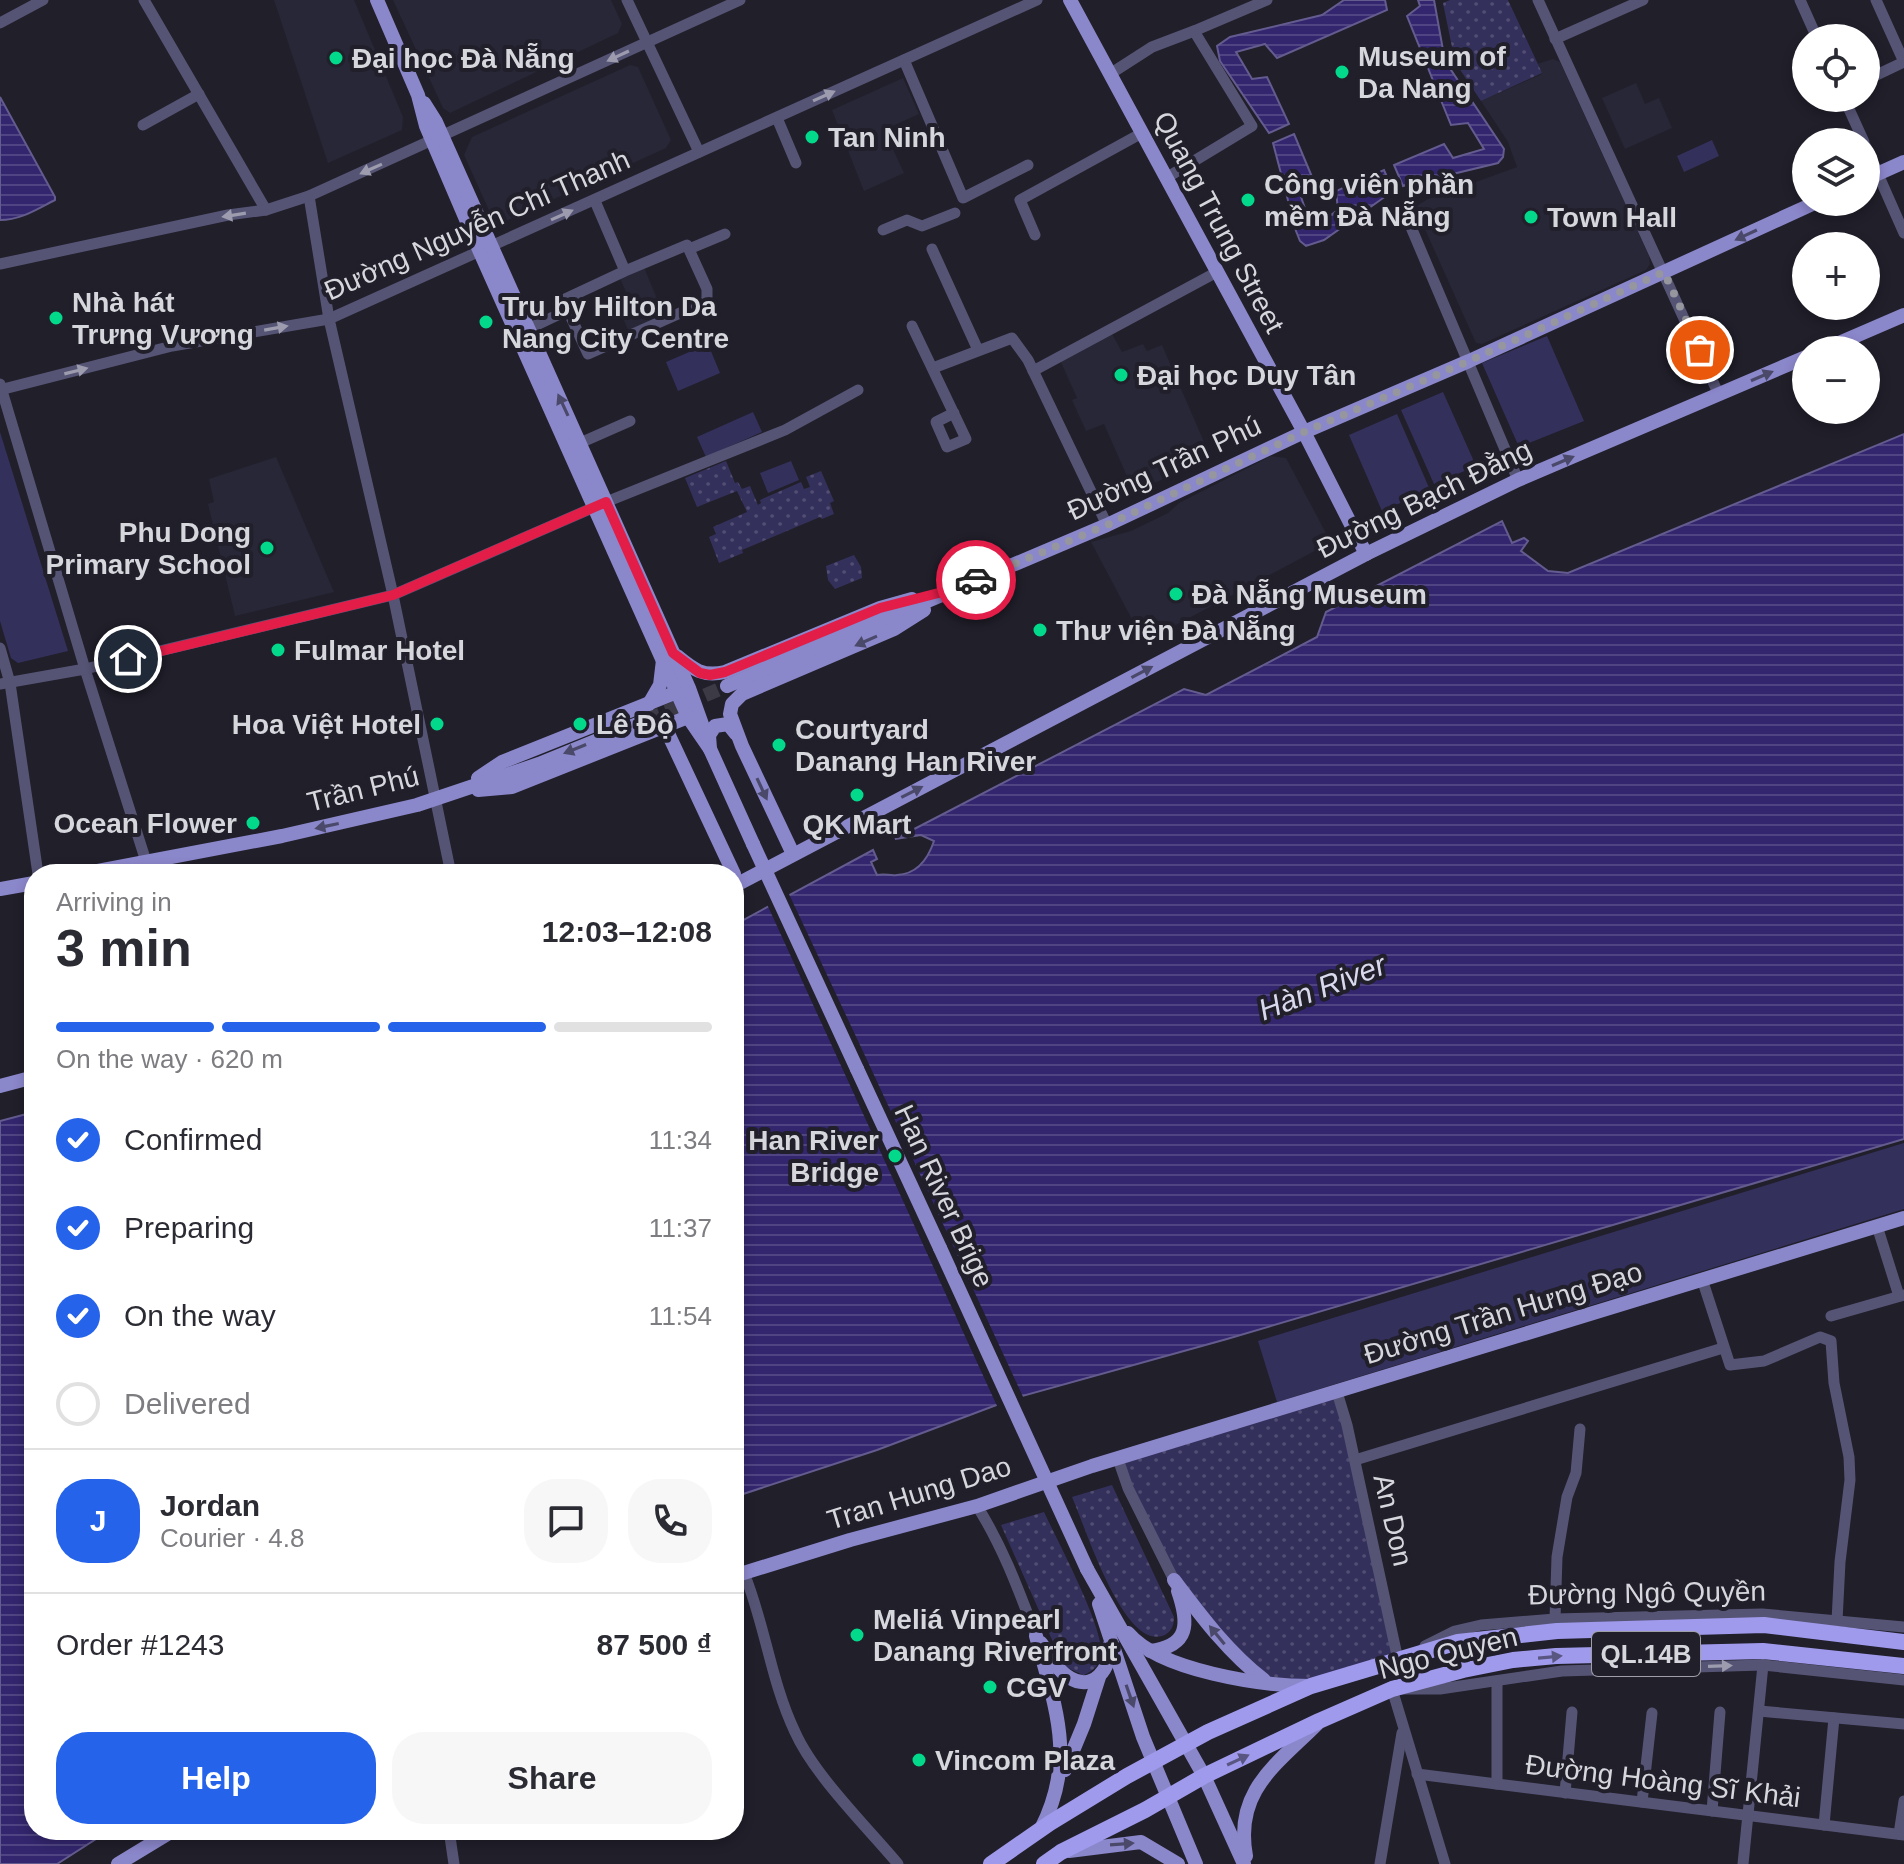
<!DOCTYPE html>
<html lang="en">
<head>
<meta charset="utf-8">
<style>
	:root { --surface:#fff; --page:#f7f7f7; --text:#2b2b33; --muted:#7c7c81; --line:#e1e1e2; --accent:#2563eb }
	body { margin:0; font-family:Arial,sans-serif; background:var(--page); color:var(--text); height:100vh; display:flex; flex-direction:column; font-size:30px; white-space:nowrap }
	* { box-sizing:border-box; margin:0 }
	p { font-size:26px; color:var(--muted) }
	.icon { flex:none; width:44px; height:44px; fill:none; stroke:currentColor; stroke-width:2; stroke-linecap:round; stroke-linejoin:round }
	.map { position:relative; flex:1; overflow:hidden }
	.panel { position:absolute; left:24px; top:864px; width:720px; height:976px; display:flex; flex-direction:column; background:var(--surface); border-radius:32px; box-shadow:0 4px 12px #0003 }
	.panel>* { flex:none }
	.buttons { position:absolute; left:1792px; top:24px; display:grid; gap:16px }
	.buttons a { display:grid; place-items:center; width:88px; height:88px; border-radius:50%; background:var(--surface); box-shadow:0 4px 12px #0003; font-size:40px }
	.pin { position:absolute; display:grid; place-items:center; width:68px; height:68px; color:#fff; margin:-34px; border:4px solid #fff; border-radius:50%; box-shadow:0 2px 8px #0007 }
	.courier { position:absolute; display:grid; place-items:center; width:80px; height:80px; margin:-40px; border:6px solid #e11d48; border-radius:50%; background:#fff; color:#222; box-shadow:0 2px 10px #0007 }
	.overview em { font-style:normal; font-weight:600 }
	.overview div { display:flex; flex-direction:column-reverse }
	.overview { display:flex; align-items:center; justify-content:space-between; height:136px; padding:0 32px }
	h1 { font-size:52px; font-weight:600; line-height:60px }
	.bar { display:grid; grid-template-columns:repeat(4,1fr); gap:12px 8px; align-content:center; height:96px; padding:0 32px }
	.bar i { height:10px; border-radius:6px; background:var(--line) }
	.bar .on { background:var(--accent) }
	.bar p { grid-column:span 4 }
	.line { display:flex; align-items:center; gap:20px; padding:0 32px; border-top:2px solid var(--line) }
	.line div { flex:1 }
	.round { display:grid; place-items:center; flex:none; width:84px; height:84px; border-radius:32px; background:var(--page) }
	ol { padding:0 32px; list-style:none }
	li { display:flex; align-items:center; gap:24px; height:88px }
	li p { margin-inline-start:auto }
	li .icon { padding:8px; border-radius:50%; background:var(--accent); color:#fff; stroke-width:4 }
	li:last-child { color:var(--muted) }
	li i { width:44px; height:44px; border:4px solid var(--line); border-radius:50% }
	.button { display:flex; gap:16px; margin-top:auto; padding:16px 32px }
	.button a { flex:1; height:92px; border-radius:32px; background:var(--accent); color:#fff; font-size:32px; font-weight:600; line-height:92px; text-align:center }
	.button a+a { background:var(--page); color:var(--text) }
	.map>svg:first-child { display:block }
	.built { fill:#272737 }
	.grass { fill:url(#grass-dots) }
	.green { fill:#34305c }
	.water { fill:url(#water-rules); stroke:#645b8f; stroke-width:2 }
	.pier { fill:#201f2a }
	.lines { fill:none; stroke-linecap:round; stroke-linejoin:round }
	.major-tunnel { stroke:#3b3a45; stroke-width:14; stroke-dasharray:14 7; stroke-linecap:butt }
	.minor { stroke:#565475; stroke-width:11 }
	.major { stroke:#8b87cb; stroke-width:14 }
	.highway { stroke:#a09aed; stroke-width:16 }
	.major-bridge { stroke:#8b87cb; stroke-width:14 }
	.oneway { fill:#9c9cae }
	.oneway2 { fill:#4b496a }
	.oneway3 { fill:#5a5682 }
	.done { stroke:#96969e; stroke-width:8; stroke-dasharray:0 14.4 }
	.route { stroke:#e11d48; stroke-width:10 }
	.poi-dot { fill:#03d98b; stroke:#201f2a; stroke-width:3 }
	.labels { text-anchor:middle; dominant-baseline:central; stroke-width:8; stroke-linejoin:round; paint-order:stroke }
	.shield { fill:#201f2a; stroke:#9f9fa7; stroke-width:2 }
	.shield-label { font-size:26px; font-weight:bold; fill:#d6d6dd }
	.poi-label { font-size:28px; font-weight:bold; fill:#d6d6dd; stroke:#201f2a; text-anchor:start }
	.street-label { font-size:28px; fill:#d6d6dd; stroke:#201f2a }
	.water-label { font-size:30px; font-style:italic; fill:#d9d9ee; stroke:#201f2a }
</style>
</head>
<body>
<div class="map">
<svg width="1904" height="1864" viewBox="0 0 1904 1864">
	<defs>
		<pattern id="grass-dots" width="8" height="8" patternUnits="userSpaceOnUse" patternTransform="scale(2)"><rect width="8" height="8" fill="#34305c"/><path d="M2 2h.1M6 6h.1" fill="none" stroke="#514d73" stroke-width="1.8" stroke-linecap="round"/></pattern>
		<pattern id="water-rules" width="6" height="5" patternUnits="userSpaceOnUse" patternTransform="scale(2)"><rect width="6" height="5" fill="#33266e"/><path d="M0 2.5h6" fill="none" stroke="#504582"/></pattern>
	</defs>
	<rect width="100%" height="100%" fill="#201f2a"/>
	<g class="built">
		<path d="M274,0H354L403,117L402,130L328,163Z"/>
		<path d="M393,0H611L622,24L618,33L450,113L443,108Z"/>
		<path d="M1553,59L1560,62L1649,256L1650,264L1646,270L1482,344L1476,343L1415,207L1426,200L1517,167L1508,142L1481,101L1542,74L1537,64Z"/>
		<path d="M630,65L638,67L671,140L666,148L506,221L492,217L464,155L472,137Z"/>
		<path d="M903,78L919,114L884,130L904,173L864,191L832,110Z"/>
		<path d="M1636,83L1645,104L1659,98L1672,128L1625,149L1602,98Z"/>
		<path d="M643,265L665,318L629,332L615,299L627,294L619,276Z"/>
		<path d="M1112,334L1122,352L1143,344L1147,351L1162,345L1211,458L1134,492L1104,424L1086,431L1072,400L1077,398L1060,360Z"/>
		<path d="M1271,456L1286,458L1327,535L1324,546L1144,642L1091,542L1131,531L1168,513L1179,503Z"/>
		<path d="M276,457L334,592L235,616L208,504L214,502L209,479Z"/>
	</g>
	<g class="grass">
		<path d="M1450,0H1508L1542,73L1481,101L1455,62L1443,3Z"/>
		<path d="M726,461L735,483L738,482L742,489L750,486L758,505L761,503L760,500L801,482L804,489L810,487L806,477L821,471L834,501L830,503L834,514L822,519L820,517L742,550L743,553L719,563L709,537L716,534L713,527L747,512L737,491L697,507L685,478Z"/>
		<path d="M854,555L861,567L862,578L835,589L828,580L826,566Z"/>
		<path d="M1337,1392L1398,1660L1314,1685L1267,1682L1174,1580L1118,1459Z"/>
		<path d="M1112,1485L1174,1617C1174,1626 1171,1633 1162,1636C1123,1648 1085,1526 1072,1497Z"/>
		<path d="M1044,1512C1057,1540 1103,1626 1101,1652C1101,1664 1093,1672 1083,1675L1068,1668L1061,1660L1001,1525Z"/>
	</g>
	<g class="green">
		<path d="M1712,140L1719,156L1684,172L1677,156Z"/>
		<path d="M1547,336L1584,421L1519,447L1482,363Z"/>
		<path d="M708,344L720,373L678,391L666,362Z"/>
		<path d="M1443,392L1476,466L1434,484L1401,410Z"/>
		<path d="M753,412L762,432L706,457L697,437Z"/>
		<path d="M1397,414L1430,490L1382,511L1349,435Z"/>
		<path d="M0,432L68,651L18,663L11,658L0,621Z"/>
		<path d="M791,461L799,480L768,493L760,473Z"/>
		<path d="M1904,1143V1209L1277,1402L1258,1341Z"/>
	</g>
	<g class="water">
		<path d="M1344,0H1385L1387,10L1277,58L1265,44L1236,52L1252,79L1267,77L1289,124L1269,133L1220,61L1217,46L1230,37L1322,15Z"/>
		<path d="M1418,0H1434L1445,61L1504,149L1503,157L1498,163L1403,186L1394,165L1444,144L1453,158L1484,149L1468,123L1451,125L1407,16L1420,6Z"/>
		<path d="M0,97L55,197V200C37,209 21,220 0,220Z"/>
		<path d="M1294,134L1315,184L1301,197L1312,228L1338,210L1336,191L1384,170L1393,191L1324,240L1306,246L1300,241L1296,231L1273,143Z"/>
		<path d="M1904,434V1139L1227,1339L1015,1398L877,1450L734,1497V925L873,850L877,859L871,862L877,875C885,873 889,876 897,875C918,874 928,859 934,841L921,835L895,839L1184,689L1206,695L1317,637L1326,612L1502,521L1512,543L1524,538L1528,541L1521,551L1548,571L1568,573Z"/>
		<path d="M34,1112V1830H110L57,1864H0V1121Z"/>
	</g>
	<path class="pier" d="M787,890L867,1060L1024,1399L998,1408L766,902Z"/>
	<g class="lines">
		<path class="major-tunnel" d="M647,720L727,686"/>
		<g class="minor">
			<path d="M144,0L266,210"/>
			<path d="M627,0L699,152"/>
			<path d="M1538,0L1719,395"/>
			<path d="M1800,0L1817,38"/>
			<path d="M0,23L43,0"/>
			<path d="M1555,39L1643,0"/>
			<path d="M904,60L963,198L1028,165"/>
			<path d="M1110,74L1152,47L1194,31"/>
			<path d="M1866,80L1904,62L1876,0"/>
			<path d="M1844,98L1864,142"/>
			<path d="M777,118L796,163"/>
			<path d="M143,125L199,94"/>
			<path d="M1866,147L1904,233"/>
			<path d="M1166,178L1252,126L1194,31L1267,0"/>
			<path d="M309,196L329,319L393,595L451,874"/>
			<path d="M595,201L625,271L687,245L707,289V301L588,354L563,300L625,271"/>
			<path d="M1405,213L1518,480"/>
			<path d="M883,230L907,220L922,226L955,213"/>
			<path d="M1035,235L1020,200L1142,133"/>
			<path d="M689,249L725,234"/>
			<path d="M932,249L978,350"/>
			<path d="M0,264L228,215L266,210L309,196L740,0"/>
			<path d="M912,326L966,439L947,447L936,422L954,413"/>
			<path d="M528,329L568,310"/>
			<path d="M933,368L1012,338L1028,360L1107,525"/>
			<path d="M1033,371L1217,272"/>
			<path d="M0,384L85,669L150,874"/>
			<path d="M0,390L172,346L329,319L1037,0"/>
			<path d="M580,443L630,421"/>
			<path d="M0,648L10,683L38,874"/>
			<path d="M0,684L85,669L393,595L606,502L785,430L858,390"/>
			<path d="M1877,1226L1899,1296"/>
			<path d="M1702,1279L1730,1365L1764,1361L1820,1337L1831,1341L1834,1383L1849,1457L1850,1480L1840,1562L1837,1621"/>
			<path d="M1831,1316L1904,1295"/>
			<path d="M1337,1392L1347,1425L1398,1660L1403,1657"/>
			<path d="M1118,1459L1128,1488L1174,1580"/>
			<path d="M1355,1460L1723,1348"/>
			<path d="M977,1506C1003,1547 1019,1591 1036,1636"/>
			<path d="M744,1573C765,1624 771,1682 795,1732C814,1775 867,1827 898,1864"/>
			<path d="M1555,1619L1557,1557L1567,1497L1576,1473L1580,1429"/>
			<path d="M1425,1646L1455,1631L1481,1625L1555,1619L1762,1614L1904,1627"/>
			<path d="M1759,1711L1904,1724"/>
			<path d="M1417,1774L1904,1835"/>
			<path d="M1497,1784V1681"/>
			<path d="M1565,1793L1572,1712"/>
			<path d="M1642,1802L1652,1713"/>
			<path d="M1712,1811L1720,1712"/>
			<path d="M1824,1825L1834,1718"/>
			<path d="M449,1830L454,1864"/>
			<path d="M1899,1834L1904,1801"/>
			<path d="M1380,1864L1402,1733"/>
			<path d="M1445,1864L1392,1689H1440L1562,1671L1763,1665L1904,1680"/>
			<path d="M1743,1864L1763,1665"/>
		</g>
		<g class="major">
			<path d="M377,0L418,95L426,126L480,252L688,717L710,749"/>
			<path d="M1070,0L1304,432L1366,554"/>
			<path d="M424,103L436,122L689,688L707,738"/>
			<path d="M1866,179L1904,162"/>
			<path d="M1823,350L1904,315"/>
			<path d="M677,656C694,670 703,677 725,672L880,608L912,599"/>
			<path d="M727,686L1107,525L1304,432L1469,361L1817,202"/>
			<path d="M649,704L660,685L663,660"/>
			<path d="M665,727L734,874"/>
			<path d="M736,734L728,724L715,726L709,735L710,749L753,844"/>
			<path d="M478,778L502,762L677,692"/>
			<path d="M478,790L512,787L688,717"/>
			<path d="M793,854L742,746L730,714L732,704L742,694L894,629L924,610"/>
			<path d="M82,874L282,836L417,805L539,764L647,720"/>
			<path d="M734,886L1366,554L1518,480L1806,357"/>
			<path d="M0,889L34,883"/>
			<path d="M857,1069L940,1248"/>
			<path d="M0,1086L34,1077"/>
			<path d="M1087,1569L1204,1776L1244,1864"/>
			<path d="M734,1576L850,1540L977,1506L1092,1466L1904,1218"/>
			<path d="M1174,1580C1202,1617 1227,1651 1264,1680"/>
			<path d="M1099,1604L1143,1737L1196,1864"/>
			<path d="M1128,1633C1160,1671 1262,1686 1311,1686"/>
			<path d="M1036,1636C1055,1707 1077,1758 1041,1829"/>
			<path d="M1041,1643C1049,1654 1057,1671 1070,1678C1093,1692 1112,1668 1109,1646"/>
			<path d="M1150,1651C1190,1646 1189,1623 1178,1591"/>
			<path d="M1065,1770L1084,1724L1099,1677"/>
			<path d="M1069,1851L1141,1842L1178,1864"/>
			<path d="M1246,1856C1234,1791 1276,1765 1317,1724"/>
			<path d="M118,1864L174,1830"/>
		</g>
		<g class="highway">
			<path d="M991,1864L1050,1823L1127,1776L1208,1732L1311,1686L1458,1642L1557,1631L1764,1625L1904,1642"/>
			<path d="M1044,1864L1061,1852L1145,1810L1204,1776L1319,1721L1392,1689L1463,1670L1513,1660L1556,1656L1763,1651L1904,1666"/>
		</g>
		<g class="major-bridge">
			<path d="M753,844L857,1069"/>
			<path d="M940,1248L1087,1569"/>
		</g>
	</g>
	<defs><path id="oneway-solid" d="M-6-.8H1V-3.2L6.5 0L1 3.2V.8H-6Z" transform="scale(2)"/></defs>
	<g class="oneway">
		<use href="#oneway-solid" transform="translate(618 56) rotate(155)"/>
		<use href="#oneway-solid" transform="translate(824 96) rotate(-24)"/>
		<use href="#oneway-solid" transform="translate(371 169) rotate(156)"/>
		<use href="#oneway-solid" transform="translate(234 215) rotate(171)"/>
		<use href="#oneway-solid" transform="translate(562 215) rotate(-24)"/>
		<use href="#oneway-solid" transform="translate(276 328) rotate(-10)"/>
		<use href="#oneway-solid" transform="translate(76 371) rotate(-14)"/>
		<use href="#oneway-solid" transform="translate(1720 1666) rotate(-2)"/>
	</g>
	<g class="oneway2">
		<use href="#oneway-solid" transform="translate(1746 235) rotate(155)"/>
		<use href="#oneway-solid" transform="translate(1762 376) rotate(-23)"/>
		<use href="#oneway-solid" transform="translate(563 405) rotate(-115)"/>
		<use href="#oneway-solid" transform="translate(1563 461) rotate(-23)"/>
		<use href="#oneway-solid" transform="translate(866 641) rotate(156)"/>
		<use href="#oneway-solid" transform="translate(1142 672) rotate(-28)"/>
		<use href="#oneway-solid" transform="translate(575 749) rotate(158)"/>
		<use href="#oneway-solid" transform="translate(762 789) rotate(65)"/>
		<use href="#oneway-solid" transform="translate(912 792) rotate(-27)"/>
		<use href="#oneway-solid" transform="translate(327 826) rotate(168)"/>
		<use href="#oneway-solid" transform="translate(1217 1635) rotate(-129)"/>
		<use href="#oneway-solid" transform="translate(1130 1696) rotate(71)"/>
		<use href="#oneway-solid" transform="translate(1122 1844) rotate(-4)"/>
	</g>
	<g class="oneway3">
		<use href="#oneway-solid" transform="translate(1550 1657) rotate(-5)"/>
		<use href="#oneway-solid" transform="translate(1238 1760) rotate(-25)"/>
	</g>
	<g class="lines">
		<path class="done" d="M976,580L1107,525L1304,432L1469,361L1664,272L1700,350"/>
		<path class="route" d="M128,659L393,595L606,502L673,653L700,673L710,675L725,672L880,608L958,588L976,580"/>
	</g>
	<g class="poi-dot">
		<circle cx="336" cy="58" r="8"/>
		<circle cx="1342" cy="72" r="8"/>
		<circle cx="812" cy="137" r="8"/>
		<circle cx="1248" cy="200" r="8"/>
		<circle cx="1531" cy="217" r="8"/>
		<circle cx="56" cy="318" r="8"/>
		<circle cx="486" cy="322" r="8"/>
		<circle cx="1121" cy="375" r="8"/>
		<circle cx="267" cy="548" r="8"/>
		<circle cx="1176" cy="594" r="8"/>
		<circle cx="1040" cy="630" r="8"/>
		<circle cx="278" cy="650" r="8"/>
		<circle cx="437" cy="724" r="8"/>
		<circle cx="580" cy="724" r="8"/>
		<circle cx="779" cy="745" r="8"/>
		<circle cx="857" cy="795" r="8"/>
		<circle cx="253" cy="823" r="8"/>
		<circle cx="895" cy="1156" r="8"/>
		<circle cx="857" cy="1635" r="8"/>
		<circle cx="990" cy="1687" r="8"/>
		<circle cx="919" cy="1760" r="8"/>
	</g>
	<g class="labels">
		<rect class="shield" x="1592" y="1632" width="108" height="44" rx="6"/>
		<g class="shield-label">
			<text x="1646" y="1654">QL.14B</text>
		</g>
		<g class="poi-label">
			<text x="1358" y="56">Museum of<tspan x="1358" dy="32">Da Nang</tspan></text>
			<text x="352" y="58">Đại học Đà Nẵng</text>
			<text x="828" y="137">Tan Ninh</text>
			<text x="1264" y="184">Công viên phần<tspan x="1264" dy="32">mềm Đà Nẵng</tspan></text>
			<text x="1547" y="217">Town Hall</text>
			<text x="72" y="302">Nhà hát<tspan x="72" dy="32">Trưng Vương</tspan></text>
			<text x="502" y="306">Tru by Hilton Da<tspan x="502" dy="32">Nang City Centre</tspan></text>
			<text x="1137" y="375">Đại học Duy Tân</text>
			<text x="251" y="532" text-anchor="end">Phu Dong<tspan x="251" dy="32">Primary School</tspan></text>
			<text x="1192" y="594">Đà Nẵng Museum</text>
			<text x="1056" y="630">Thư viện Đà Nẵng</text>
			<text x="294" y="650">Fulmar Hotel</text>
			<text x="421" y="724" text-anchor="end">Hoa Việt Hotel</text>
			<text x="596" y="724">Lê Độ</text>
			<text x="795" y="729">Courtyard<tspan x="795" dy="32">Danang Han River</tspan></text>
			<text x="237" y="823" text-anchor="end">Ocean Flower</text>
			<text x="857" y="824" text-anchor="middle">QK Mart</text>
			<text x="879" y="1140" text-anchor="end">Han River<tspan x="879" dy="32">Bridge</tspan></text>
			<text x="873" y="1619">Meliá Vinpearl<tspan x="873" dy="32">Danang Riverfront</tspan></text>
			<text x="1006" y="1687">CGV</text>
			<text x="935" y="1760">Vincom Plaza</text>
		</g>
		<g class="street-label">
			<text transform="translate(1219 222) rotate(62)">Quang Trung Street</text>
			<text transform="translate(477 225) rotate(-24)">Đường Nguyễn Chí Thanh</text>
			<text transform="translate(1164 468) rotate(-25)">Đường Trần Phú</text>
			<text transform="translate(1424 499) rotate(-26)">Đường Bạch Đằng</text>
			<text transform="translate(363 789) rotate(-14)">Trần Phú</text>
			<text transform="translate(944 1196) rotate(65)">Han River Brige</text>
			<text transform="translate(1503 1313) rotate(-17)">Đường Trần Hưng Đạo</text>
			<text transform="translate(919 1493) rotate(-17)">Tran Hung Dao</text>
			<text transform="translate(1393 1520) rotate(77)">An Don</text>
			<text transform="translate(1647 1593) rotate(-1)">Đường Ngô Quyền</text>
			<text transform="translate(1448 1653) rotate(-14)">Ngo Quyen</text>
			<text transform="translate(1663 1781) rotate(7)">Đường Hoàng Sĩ Khải</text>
		</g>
		<g class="water-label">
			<text transform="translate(1322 987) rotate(-21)">Hàn River</text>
		</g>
	</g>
</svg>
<div class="buttons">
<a><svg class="icon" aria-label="locate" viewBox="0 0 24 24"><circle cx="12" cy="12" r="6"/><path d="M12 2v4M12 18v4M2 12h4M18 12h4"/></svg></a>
<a><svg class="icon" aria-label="layers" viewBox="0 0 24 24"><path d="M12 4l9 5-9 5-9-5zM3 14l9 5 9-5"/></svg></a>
<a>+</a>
<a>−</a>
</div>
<div class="pin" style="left:1700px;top:350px;background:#ea580c"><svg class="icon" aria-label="bag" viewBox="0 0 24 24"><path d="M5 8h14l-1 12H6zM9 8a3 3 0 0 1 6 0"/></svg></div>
<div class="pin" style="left:128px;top:659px;background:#1f2937"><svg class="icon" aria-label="home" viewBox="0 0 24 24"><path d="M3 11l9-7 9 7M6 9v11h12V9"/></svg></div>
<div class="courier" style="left:976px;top:580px"><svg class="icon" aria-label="car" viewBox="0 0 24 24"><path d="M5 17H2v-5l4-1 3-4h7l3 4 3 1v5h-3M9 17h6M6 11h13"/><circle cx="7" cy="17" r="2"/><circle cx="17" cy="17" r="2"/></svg></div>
<section class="panel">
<div class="overview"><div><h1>3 min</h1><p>Arriving in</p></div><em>12:03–12:08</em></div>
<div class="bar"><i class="on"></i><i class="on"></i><i class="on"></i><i></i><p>On the way · 620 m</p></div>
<ol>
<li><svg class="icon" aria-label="check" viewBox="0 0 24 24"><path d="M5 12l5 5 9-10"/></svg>Confirmed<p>11:34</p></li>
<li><svg class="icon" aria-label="check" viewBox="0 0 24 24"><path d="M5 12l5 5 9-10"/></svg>Preparing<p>11:37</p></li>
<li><svg class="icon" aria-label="check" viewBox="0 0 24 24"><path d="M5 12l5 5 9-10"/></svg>On the way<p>11:54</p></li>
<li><i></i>Delivered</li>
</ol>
<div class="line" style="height:144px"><b class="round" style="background:var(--accent);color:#fff">J</b><div><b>Jordan</b><p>Courier · 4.8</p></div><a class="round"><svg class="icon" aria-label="chat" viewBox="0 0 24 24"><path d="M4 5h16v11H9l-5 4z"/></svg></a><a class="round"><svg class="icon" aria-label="phone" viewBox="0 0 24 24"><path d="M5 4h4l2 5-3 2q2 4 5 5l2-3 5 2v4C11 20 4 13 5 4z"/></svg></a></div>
<div class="line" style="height:104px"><div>Order #1243</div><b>87 500 ₫</b></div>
<div class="button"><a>Help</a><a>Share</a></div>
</section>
</div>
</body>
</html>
